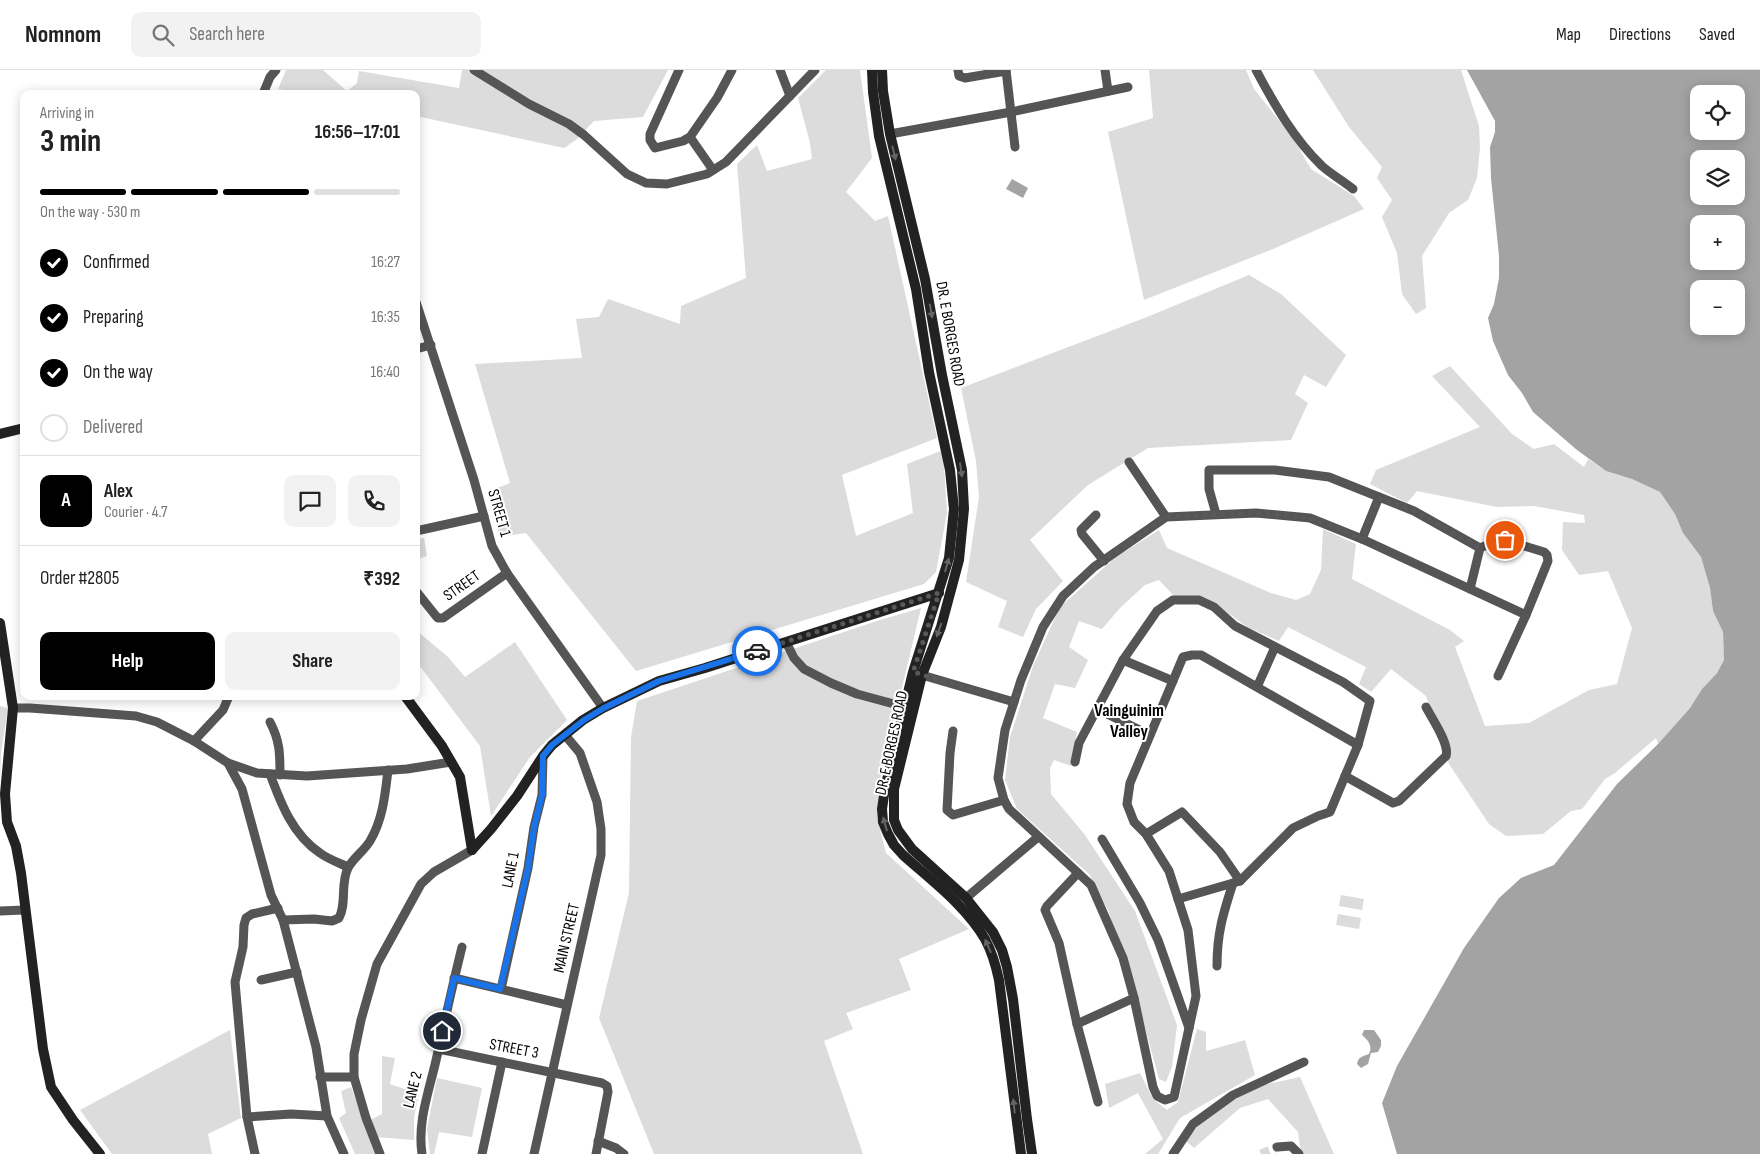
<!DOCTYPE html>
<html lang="en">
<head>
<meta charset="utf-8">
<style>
	:root { --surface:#fff; --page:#f2f2f2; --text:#222; --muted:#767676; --line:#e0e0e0; --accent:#000 }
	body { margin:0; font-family:"Sofia Sans Condensed",sans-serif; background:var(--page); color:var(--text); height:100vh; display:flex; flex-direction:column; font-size:19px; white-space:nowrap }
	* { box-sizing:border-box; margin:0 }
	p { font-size:16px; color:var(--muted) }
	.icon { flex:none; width:28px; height:28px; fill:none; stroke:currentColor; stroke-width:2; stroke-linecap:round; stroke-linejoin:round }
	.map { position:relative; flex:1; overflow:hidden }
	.panel { position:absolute; left:20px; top:20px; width:400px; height:610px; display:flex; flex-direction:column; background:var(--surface); border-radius:10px; box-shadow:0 2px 12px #0003 }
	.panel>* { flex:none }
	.buttons { position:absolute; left:1690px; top:15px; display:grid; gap:10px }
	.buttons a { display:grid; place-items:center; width:55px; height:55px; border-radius:10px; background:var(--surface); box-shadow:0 2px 12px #0003; font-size:25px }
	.pin { position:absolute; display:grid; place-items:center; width:42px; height:42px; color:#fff; margin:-21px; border:2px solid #fff; border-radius:50%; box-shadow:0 1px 5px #0007 }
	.courier { position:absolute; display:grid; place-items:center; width:50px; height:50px; margin:-25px; border:4px solid #1a73e8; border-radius:50%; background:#fff; color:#222; box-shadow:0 1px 6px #0007 }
	.overview em { font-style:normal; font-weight:700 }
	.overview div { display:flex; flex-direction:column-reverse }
	.overview { display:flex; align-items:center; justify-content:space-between; height:85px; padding:0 20px }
	h1 { font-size:32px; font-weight:700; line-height:38px }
	.bar { display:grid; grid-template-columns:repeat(4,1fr); gap:8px 5px; align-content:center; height:60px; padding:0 20px }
	.bar i { height:6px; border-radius:4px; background:var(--line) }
	.bar .on { background:var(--accent) }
	.bar p { grid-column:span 4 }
	.line { display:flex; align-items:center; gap:12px; padding:0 20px; border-top:1px solid var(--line) }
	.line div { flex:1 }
	.round { display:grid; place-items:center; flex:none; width:52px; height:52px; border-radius:10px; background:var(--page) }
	ol { padding:0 20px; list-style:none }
	li { display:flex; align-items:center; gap:15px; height:55px }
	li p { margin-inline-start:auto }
	li .icon { padding:5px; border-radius:50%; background:var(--accent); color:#fff; stroke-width:4 }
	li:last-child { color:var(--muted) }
	li i { width:28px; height:28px; border:2px solid var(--line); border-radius:50% }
	.primary-button { display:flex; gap:10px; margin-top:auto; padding:10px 20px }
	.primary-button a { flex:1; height:58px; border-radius:10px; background:var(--accent); color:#fff; font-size:20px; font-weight:700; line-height:58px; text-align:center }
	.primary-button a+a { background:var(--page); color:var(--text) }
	header { display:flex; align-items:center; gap:30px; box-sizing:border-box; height:70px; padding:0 25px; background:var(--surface); border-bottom:1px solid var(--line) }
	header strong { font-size:24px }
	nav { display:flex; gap:28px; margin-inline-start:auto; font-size:18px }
	.search { width:350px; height:45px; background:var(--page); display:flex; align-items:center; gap:12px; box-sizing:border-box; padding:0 18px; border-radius:10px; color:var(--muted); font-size:19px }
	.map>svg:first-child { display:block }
	.green { fill:#dcdcdc }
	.water { fill:#a3a3a3; fill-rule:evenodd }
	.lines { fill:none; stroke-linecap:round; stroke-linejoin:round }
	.street-tunnel { stroke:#d9d9d9; stroke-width:9; stroke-dasharray:9 4.5; stroke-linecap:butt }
	.street { stroke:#555; stroke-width:9 }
	.secondary { stroke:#222; stroke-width:10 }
	.oneway { fill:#646464 }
	.done { stroke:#595959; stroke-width:5; stroke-dasharray:0 9 }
	.route { stroke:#1a73e8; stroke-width:6 }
	.labels { text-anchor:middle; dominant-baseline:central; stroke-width:4; stroke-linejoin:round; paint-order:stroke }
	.street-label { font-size:16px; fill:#000; stroke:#fff }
	.neighbourhood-label { font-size:18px; font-weight:bold; fill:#000; stroke:#fff }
</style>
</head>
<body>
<header>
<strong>Nomnom</strong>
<div class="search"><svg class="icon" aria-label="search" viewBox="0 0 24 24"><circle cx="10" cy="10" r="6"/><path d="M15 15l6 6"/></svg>Search here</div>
<nav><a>Map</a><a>Directions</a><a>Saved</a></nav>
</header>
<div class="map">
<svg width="1760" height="1084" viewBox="0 0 1760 1084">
	<rect width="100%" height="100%" fill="#fff"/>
	<g class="green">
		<path d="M286,0H323L347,21L357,13L359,1L459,18L462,0H668L643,47L594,51L576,70L564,78L416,46V24H303L278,19Z"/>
		<path d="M826,0H860L872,88L846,122L875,151L888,146L937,368L842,405L856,466L913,443L907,394L943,380L947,443L936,502L924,514L636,601L526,463L500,467L487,422L510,413L475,294L582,288L576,249L599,247L608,229L680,254L681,236L746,208L737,94L757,75L767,101L812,89L810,73L798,28Z"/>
		<path d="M1149,0H1246L1254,19L1293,68L1311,99L1354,126L1364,139L1273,179L1144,230L1108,62L1153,48Z"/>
		<path d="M1313,0H1461L1479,56L1480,78L1477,108L1468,130L1449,143L1422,186L1426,238L1416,244L1402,224L1397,183L1382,147L1392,130L1377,108L1382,97L1349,57Z"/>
		<path d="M1249,205L1281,224L1346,285L1326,317L1304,305L1295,324L1308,333L1291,370L1148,378L1088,415L1030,470L1063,511L1036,539L1023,567L998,557L1007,531L966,512L979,427L976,391L961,318L1147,247Z"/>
		<path d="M1450,296L1512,364L1534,379L1554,374L1584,397L1588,389L1606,401L1632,409L1660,422L1675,444L1683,463L1701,487L1710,518L1713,541L1723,562L1724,590L1717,603L1702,619L1690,638L1658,674L1656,668L1615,703L1605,709L1582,739L1571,741L1543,764L1506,766L1489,754L1449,694L1426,626L1391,599L1371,622L1359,614L1366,597L1288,557L1279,571L1247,557L1219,536L1174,526L1159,510L1145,515L1120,538L1102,559L1079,551L1069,577L1088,590L1075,618L1055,614L1043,648L1077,662L1071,696L1054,690L1050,698L1051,724L1085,765L1135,841L1177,955L1172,997L1166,1012L1159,1009L1143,950L1108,840L1089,804L1017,739L1005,710L1010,667L1033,596L1060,537L1116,487L1159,460L1167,478L1271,523L1296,530L1310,524L1321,500L1323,459L1356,474L1352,509L1450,560L1464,571L1455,577L1485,656L1529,653L1589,620L1617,614L1632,558L1608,501L1579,505L1562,480L1563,452L1585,453L1584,445L1534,436L1497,437L1417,421L1407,433L1370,414L1376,400L1480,357L1432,306Z"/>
		<path d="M424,468L427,486L416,490V469Z"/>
		<path d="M921,538L879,714L877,747L886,783L969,859L899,889L911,920L846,943L853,959L824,971L863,1084H654L599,948L629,823L631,667L637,631L880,550Z"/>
		<path d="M416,560L448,587L465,607L515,572L567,650L530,687L491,746L480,676L416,591Z"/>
		<path d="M0,636L8,638L1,684L0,713Z"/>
		<path d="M1341,825L1364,829L1362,840L1339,836Z"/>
		<path d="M1338,844L1361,848L1359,859L1336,855Z"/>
		<path d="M1197,959L1206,962V981L1245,970L1255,1005L1180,1048L1158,1084H1145L1163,1069L1138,1023L1109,1038L1105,1014L1140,1003L1153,1029L1167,1040L1178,1032Z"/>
		<path d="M230,960L241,1048L208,1064L212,1084H112L80,1040Z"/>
		<path d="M382,986L395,988L390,1014L419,1024L414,1047V1070L376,1067L372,1049L382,1044Z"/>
		<path d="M1300,1007L1334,1084H1301L1298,1062L1268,1029L1240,1038L1194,1078L1186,1071L1207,1045L1258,1016Z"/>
		<path d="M437,1008L482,1018L472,1067L439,1062L434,1084H430L427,1059Z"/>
		<path d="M351,1017L376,1084H355L339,1048L346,1043L341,1021Z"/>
	</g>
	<g class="water">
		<path d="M1467,0H1760V1084H1397L1382,1033L1397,996L1464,878L1499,828L1521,808L1554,795L1617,714L1658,674L1690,638L1702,619L1717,603L1724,590L1723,562L1713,541L1710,518L1701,487L1683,463L1675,444L1660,422L1632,409L1606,401L1577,380L1533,342L1522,323L1508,305L1493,271L1488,248L1494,234L1499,208V186L1491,108L1490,77L1495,62V51ZM1699,24H1736V61H1699ZM1699,89H1736V126H1699ZM1699,154H1736V191H1699ZM1699,219H1736V256H1699Z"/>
		<path d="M1012,109L1028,118L1023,128L1006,119Z"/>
		<path d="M1364,960H1374L1381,970V976L1378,982L1371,983L1368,994L1361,998L1357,994C1358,987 1363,986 1369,984C1373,976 1368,970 1362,965Z"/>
	</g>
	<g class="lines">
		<path class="street-tunnel" d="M1261,1084L1277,1077"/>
		<g class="street">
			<path d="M474,0L529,34L569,54L584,65L627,104L646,113L667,114L707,104L726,92L815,0"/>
			<path d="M679,0L650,64V70L655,78L683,71L690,67L717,28L732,0"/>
			<path d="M780,0L790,26"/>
			<path d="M958,0L959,6L965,8L1006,1"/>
			<path d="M1006,0L1015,77"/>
			<path d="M1105,0L1108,21"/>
			<path d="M1256,0C1274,34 1294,69 1322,96C1331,104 1343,111 1353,119"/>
			<path d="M263,24L270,7L276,0"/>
			<path d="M890,64L1011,42L1128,17"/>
			<path d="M690,67L713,100"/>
			<path d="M416,232L474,410L492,476L507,503L603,638"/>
			<path d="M416,279L431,275"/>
			<path d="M1129,392L1166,447"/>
			<path d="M1216,444L1209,419V400H1275L1329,407L1414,441L1480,478L1470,519"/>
			<path d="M1096,445L1081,460L1082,464L1104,491"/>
			<path d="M416,461L484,446"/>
			<path d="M1362,469L1379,427"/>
			<path d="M1480,478L1498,470H1505L1544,482L1547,485L1548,491L1526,545L1498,606"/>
			<path d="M416,521L436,546L438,548H443L507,503"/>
			<path d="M786,572L794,588L804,599L831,613L857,624L905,637"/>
			<path d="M1123,590L1173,611"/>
			<path d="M915,603L1014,632"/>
			<path d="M1257,617L1275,577"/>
			<path d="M13,638H30L136,646L157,652L194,671L228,693L257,703L307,706L407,699L451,692"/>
			<path d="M1097,639L1150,665"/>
			<path d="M270,652C280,671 280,684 280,705"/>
			<path d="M953,661L950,683L947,740L953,745L1004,730"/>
			<path d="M194,671L223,640L229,626"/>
			<path d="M1358,675L1201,585H1192L1183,587L1130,713L1127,734L1134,752L1146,764L1169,801L1188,860L1196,926L1174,1027L1165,1030L1157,1026L1153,1017L1134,928L1123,888L1091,815L1009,739L1004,730L998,708L1005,660L1021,610L1043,557L1063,526L1094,497L1166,447L1256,443L1310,448L1362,469L1526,545"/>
			<path d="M1075,692L1079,673L1123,590L1157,541L1173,530H1199L1214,537L1235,556L1343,612L1370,631L1358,675L1330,742L1318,746L1293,758L1240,811L1178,829"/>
			<path d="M228,693L242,719L271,825L283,850L316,977L327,1046L344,1084"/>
			<path d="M270,704C281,734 293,765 320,783C328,789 339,793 348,797"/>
			<path d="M1345,706L1393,733L1399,731L1446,686C1450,674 1432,649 1426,637"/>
			<path d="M1146,764L1182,742L1220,782L1240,811"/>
			<path d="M1102,769L1140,833L1158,870L1189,958"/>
			<path d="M1078,803L1047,836L1045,840L1059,873L1077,954L1098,1032"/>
			<path d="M966,828L1038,767"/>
			<path d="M278,838L252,844L246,848L244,855L243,877L235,912L247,1047L291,1044L327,1046"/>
			<path d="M0,841L24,840"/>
			<path d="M283,850L314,849L332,851L339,848C347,833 340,814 348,798C353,788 364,781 370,771C383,749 385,725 388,700"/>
			<path d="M1217,896C1217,863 1223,844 1233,813"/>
			<path d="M454,908L567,935"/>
			<path d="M261,910L297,902"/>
			<path d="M501,919L528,798L534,757L542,725L543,686"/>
			<path d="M1077,954L1134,928"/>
			<path d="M439,979L602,1013L607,1016L608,1022L596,1084"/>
			<path d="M320,1007H354"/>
			<path d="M247,1047L255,1084"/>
			<path d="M598,1071L616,1078L624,1084"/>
			<path d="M1277,1077L1291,1076L1299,1084"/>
			<path d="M380,1084L366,1048L354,1007V984L361,950L377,894L421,814L434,802L472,780"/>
			<path d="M422,1084C417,1050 430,1019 437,986C445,950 453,913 462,877"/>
			<path d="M482,1084L502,992"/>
			<path d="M534,1084L601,785V759L597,732L580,683L565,665"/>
			<path d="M1173,1084L1193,1054L1233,1025L1304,992"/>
		</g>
		<g class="secondary">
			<path d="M872,0L873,22L879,66L916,219L929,302L950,400L954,439L949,488L913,602L885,718L882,739L883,752L888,764L894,775L903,785C931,810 966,836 985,869C992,882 996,896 999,910L1021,1084"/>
			<path d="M882,0L883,21L890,64L925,209L942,305L962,400L964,439L959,490L941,557L922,605L894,719V750L898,760L912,779L966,828L993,862L1002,880L1007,897L1013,929L1027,1049L1032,1084"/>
			<path d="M0,364L24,358"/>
			<path d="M0,553L13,638L5,724L7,752L16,776L21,803L43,979L51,1017L73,1050L100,1084"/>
			<path d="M405,626L442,676L460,707L472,780"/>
			<path d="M472,780L491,759L517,726L543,686L552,675L583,650L603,638L659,611L705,598L939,523"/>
		</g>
	</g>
	<defs><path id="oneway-solid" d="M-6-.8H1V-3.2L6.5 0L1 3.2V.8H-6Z" transform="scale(1.25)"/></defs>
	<g class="oneway">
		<use href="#oneway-solid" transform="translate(894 83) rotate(76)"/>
		<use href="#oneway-solid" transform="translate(931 241) rotate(80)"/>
		<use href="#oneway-solid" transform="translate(961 400) rotate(82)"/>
		<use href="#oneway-solid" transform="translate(947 495) rotate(-74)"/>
		<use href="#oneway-solid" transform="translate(939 560) rotate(110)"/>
		<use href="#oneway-solid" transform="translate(885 754) rotate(-105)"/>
		<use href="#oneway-solid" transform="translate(988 876) rotate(-114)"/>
		<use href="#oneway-solid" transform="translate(1014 1036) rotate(-96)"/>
	</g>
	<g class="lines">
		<path class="done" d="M757,581L939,523L913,602L1014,632L1034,578L1043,557L1063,526L1094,497L1166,447L1256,443L1310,448L1362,469L1379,428L1414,441L1480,478L1498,470H1505"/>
		<path class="route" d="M442,961L454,908L500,919L528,798L534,757L542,725L543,686L552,675L584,650L604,638L659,611L757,581"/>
	</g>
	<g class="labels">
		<g class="street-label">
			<text transform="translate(950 264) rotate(80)">DR. E BORGES ROAD</text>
			<text transform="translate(499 443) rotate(74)">STREET 1</text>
			<text transform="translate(462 516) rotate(-35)">STREET</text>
			<text transform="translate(892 673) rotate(-78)">DR. E BORGES ROAD</text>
			<text transform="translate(511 800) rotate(-79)">LANE 1</text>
			<text transform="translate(567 868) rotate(-77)">MAIN STREET</text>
			<text transform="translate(514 979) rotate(11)">STREET 3</text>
			<text transform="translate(413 1020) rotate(-76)">LANE 2</text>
		</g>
		<g class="neighbourhood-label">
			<text x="1129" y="640">Vainguinim<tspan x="1129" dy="21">Valley</tspan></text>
		</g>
	</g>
</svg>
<div class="buttons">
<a><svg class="icon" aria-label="locate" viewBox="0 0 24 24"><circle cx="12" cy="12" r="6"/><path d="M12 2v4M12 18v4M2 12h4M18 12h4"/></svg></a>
<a><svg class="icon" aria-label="layers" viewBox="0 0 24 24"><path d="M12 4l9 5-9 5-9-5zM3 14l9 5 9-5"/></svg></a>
<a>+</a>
<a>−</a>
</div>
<div class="pin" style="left:1505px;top:470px;background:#ea580c"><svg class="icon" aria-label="bag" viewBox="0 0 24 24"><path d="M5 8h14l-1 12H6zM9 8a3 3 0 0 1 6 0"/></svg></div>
<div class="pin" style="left:442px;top:961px;background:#1f2937"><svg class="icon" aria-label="home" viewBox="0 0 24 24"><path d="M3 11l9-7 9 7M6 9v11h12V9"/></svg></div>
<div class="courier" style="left:757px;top:581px"><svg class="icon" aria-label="car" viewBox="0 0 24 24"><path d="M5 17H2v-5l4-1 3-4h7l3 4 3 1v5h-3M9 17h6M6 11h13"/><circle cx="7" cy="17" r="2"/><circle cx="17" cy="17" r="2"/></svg></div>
<section class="panel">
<div class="overview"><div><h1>3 min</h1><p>Arriving in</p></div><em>16:56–17:01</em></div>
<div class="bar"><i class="on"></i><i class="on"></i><i class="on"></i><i></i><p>On the way · 530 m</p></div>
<ol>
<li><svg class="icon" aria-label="check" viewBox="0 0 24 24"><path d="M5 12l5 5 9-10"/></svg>Confirmed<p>16:27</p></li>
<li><svg class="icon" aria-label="check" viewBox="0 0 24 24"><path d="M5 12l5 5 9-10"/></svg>Preparing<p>16:35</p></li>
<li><svg class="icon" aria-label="check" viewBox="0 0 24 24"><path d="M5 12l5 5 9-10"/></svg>On the way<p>16:40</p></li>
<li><i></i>Delivered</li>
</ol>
<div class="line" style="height:90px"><b class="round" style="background:var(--accent);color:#fff">A</b><div><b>Alex</b><p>Courier · 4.7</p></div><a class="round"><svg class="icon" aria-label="chat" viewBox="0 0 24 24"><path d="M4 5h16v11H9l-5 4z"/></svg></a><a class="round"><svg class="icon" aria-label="phone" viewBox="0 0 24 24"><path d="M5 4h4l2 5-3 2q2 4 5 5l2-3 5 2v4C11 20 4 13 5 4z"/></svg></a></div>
<div class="line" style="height:65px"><div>Order #2805</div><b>₹392</b></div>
<div class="primary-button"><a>Help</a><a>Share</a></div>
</section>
</div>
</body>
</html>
